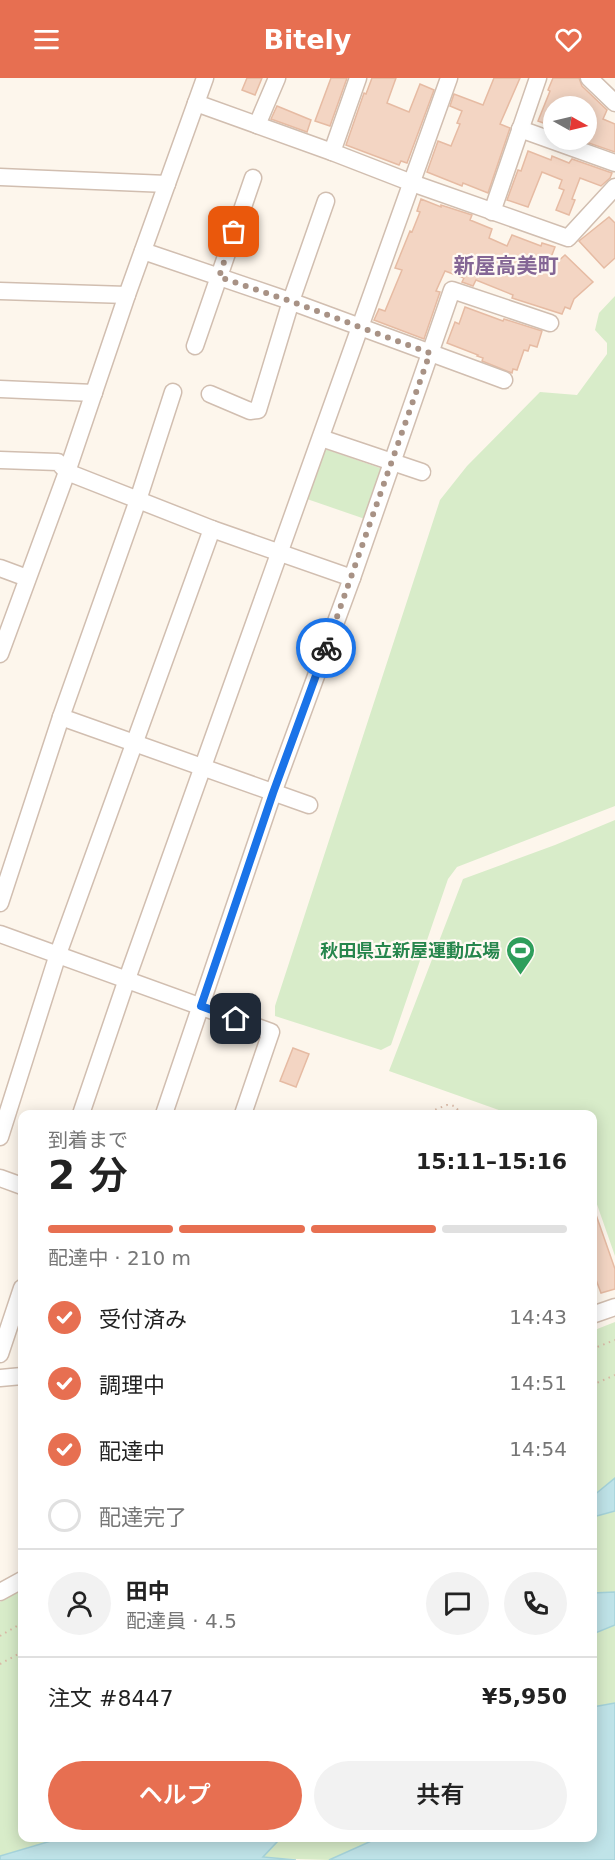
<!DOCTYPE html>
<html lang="ja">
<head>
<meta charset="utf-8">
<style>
	:root { --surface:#fff; --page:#f2f2f2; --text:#222; --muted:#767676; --line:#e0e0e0; --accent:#e76f51 }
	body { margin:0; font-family:"DejaVu Sans","Noto Sans JP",sans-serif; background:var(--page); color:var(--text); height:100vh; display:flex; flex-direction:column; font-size:22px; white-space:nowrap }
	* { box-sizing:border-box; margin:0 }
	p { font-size:20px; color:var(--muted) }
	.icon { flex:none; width:33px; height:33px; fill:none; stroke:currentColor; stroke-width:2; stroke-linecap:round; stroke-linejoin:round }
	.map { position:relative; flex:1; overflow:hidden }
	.drawer { position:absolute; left:18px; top:1032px; width:579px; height:732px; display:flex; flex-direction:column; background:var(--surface); border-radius:12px; box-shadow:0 3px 15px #0003 }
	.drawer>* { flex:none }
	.needle { width:39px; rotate:98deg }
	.buttons { position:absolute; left:543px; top:18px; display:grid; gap:12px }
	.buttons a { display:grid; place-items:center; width:54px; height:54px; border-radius:50%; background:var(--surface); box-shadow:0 3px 15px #0003; font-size:30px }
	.pin { position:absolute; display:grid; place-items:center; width:51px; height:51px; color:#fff; margin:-26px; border-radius:12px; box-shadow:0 3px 9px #0006 }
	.courier { position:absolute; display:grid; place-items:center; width:60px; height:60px; margin:-30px; border:4px solid #1a73e8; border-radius:50%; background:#fff; color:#222; box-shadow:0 2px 8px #0007 }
	.head em { font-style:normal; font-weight:600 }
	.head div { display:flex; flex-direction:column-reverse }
	.head { display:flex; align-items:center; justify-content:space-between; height:102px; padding:0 30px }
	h1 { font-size:39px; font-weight:600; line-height:45px }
	.bar { display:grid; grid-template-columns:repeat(4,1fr); gap:9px 6px; align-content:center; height:72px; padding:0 30px }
	.bar i { height:8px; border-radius:4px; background:var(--line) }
	.bar .on { background:var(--accent) }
	.bar p { grid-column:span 4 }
	.line { display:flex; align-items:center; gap:15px; padding:0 30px; border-top:2px solid var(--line) }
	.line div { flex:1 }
	.round { display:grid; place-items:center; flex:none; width:63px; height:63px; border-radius:32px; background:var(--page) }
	ol { padding:0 30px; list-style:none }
	li { display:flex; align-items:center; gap:18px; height:66px }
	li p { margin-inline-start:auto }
	li .icon { padding:6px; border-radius:50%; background:var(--accent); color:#fff; stroke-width:4 }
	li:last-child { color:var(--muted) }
	li i { width:33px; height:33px; border:3px solid var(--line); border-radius:50% }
	.cta { display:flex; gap:12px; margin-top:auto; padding:12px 30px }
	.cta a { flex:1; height:69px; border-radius:36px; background:var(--accent); color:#fff; font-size:24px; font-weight:600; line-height:69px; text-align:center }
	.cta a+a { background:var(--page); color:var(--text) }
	header { display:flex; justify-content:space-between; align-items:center; height:78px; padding:0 30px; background:var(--accent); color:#fff; font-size:27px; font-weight:600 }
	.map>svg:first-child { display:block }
	.green { fill:#d8ecc9 }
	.water { fill:#bfe3e8; stroke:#a5d3da; stroke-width:1.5 }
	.building { fill:#f3d5c3; stroke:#e6bba3; stroke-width:1.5 }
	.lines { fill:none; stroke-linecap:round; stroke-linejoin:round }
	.minor-casing { stroke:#d1beb0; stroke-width:19 }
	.path { stroke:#d9b8a5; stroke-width:2; stroke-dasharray:1.5 4.5; stroke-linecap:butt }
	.minor { stroke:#fff; stroke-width:16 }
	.done { stroke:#a89285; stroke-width:6; stroke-dasharray:0 10.8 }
	.route { stroke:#1a73e8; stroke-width:8 }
	.labels { text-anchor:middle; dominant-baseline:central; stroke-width:4.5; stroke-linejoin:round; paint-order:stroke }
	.leisure-label { font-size:18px; font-weight:bold; fill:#27864d; stroke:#fffaf3; text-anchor:end }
	.quarter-label { font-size:21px; font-weight:bold; fill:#846695; stroke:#fffaf3 }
</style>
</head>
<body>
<header><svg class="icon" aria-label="menu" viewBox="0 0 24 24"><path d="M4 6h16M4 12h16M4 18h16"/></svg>Bitely<svg class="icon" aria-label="heart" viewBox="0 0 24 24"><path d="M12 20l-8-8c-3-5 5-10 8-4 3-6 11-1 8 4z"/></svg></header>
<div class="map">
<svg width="615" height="1782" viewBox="0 0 615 1782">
	<rect width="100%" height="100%" fill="#fdf6ec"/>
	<g class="green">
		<path d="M615,218V728L457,789L448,801L391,967L381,972L275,938V928L440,422L467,388L540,314L577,317L607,276V265L595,252L599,235Z"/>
		<path d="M325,371L383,391L365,441L307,421Z"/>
		<path d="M615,742V1178L593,1115L592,1036H510L389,993L463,801L555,767Z"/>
		<path d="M615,1244V1514L593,1515L592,1253Z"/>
		<path d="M22,1512V1760H61L0,1778V1524Z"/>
		<path d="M615,1547V1625L593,1629L592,1556Z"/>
		<path d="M286,1760H378L329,1782L262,1780L278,1763Z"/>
	</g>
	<g class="water">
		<path d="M615,1400V1433L593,1439V1418Z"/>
		<path d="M615,1514V1547L593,1556V1515Z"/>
		<path d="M615,1625V1782H329L378,1760H592L593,1629Z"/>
		<path d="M61,1760H286L278,1763L263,1779L296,1782H0V1778Z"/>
	</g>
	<g class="building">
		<path d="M247,0H262L255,17L242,12Z"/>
		<path d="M331,0H347L330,48L315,43Z"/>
		<path d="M372,0H396L387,25L409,34L420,6L434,12L407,85L401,83L399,87L346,67L364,15L366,16Z"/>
		<path d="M494,0H520L500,46L510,50L488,115L463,105L462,108L427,94L438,63L451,68L460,46L457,45L462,33L450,28L454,16L483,27Z"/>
		<path d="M553,0H579L582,8L607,32L603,41L615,46V74L580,62H586V28H576L566,24L564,28H554V49L538,43L550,13L548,12Z"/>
		<path d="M277,28L311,42L307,54L271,41Z"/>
		<path d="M528,73L551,82L552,78L569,85L572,81L612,95L610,100L601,108L580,100L572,121L575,122L569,137L556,132L564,112L559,110L562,102L542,94L528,129L507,122L518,92L521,93Z"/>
		<path d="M421,121L441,129V127L472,137L470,142L492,151L489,160L507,168L512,157L541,168L542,165L555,169L545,195L565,177L593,204L574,221L570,231L565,229L562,236L512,220L513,217L476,202L473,208L462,204L464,200L445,193L436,213L440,214L424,261L374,242L379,231L385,233L402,192L395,190L410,153L412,154L420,134L417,133Z"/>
		<path d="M609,139L615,145V180L604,190L579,163Z"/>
		<path d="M465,229L503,243L504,241L542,253L537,269L530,267L528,273L524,272L517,292L513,291L512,295L482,283L483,280L477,278L478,277L447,265L455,244L459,246Z"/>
		<path d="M293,970L309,976L296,1009L280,1003Z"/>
		<path d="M592,1131H594L615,1191V1211L601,1215L592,1191Z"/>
	</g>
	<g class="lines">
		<defs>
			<g id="minor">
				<path d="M589,0L615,25"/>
				<path d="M196,25L332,74L412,105L568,160L615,109"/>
				<path d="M257,47L277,0"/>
				<path d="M520,51L615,85"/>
				<path d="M332,74L358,0"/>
				<path d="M0,99L167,106"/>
				<path d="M492,134L538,0"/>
				<path d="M143,173L287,222L504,302"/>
				<path d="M0,213L127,217"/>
				<path d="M195,268L253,100"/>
				<path d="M0,311L94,315"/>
				<path d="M210,316L250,333L258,332L291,223L326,123"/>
				<path d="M321,360L422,394"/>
				<path d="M0,382L58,384L67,394L212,451L352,500"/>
				<path d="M0,490L27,500"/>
				<path d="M0,576L67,394L127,217L205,0"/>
				<path d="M61,639L309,727"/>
				<path d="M0,825L61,639L138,422L173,314"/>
				<path d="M0,856L271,954L243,1036"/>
				<path d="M81,1036L127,901L449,0"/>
				<path d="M164,1036L273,715L352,500L452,212L550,245"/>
				<path d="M0,1059L58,876L212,451"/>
				<path d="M0,1100L22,1108"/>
				<path d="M592,1237L615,1229"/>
				<path d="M0,1276L22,1210"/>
				<path d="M0,1300L22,1298"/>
				<path d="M0,1514L22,1502"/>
			</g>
		</defs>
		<use href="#minor" class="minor-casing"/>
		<g class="path">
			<path d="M424,1036L447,1027L455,1028L461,1036"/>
			<path d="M592,1271L615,1262"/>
			<path d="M592,1307L615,1297"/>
			<path d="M0,1558L22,1545"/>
			<path d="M0,1586L22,1574"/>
		</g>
		<use href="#minor" class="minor"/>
	</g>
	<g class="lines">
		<path class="done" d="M234,154L219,199L287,222L430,275L326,570"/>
		<path class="route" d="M236,941L201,928L273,715L326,570"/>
	</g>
	<defs>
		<symbol id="stadium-pin" viewBox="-11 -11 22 30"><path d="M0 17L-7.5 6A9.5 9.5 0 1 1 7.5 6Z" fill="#2e9e5b" stroke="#fffaf3"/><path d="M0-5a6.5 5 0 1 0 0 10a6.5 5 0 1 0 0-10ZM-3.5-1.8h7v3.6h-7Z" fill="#fff"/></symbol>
	</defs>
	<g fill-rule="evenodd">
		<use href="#stadium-pin" x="504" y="856" width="33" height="45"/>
	</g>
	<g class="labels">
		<g class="leisure-label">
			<text x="500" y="872">秋田県立新屋運動広場</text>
		</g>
		<g class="quarter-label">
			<text x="506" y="188">新屋高美町</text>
		</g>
	</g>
</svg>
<div class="buttons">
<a><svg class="needle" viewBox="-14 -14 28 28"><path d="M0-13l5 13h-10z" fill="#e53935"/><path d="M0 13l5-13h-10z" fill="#767676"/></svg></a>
</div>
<div class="pin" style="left:234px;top:154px;background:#ea580c"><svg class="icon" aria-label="bag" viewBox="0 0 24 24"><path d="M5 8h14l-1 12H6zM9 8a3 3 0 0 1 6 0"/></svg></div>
<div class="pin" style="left:236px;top:941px;background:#1f2937"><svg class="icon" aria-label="home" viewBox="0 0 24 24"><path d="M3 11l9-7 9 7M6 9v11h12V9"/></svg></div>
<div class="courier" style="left:326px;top:570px"><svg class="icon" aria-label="bike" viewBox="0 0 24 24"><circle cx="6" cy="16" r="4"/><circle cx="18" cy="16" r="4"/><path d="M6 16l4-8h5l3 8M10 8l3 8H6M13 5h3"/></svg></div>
<section class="drawer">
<div class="head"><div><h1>2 分</h1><p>到着まで</p></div><em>15:11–15:16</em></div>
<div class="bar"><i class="on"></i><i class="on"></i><i class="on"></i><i></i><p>配達中 · 210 m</p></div>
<ol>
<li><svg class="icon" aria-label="check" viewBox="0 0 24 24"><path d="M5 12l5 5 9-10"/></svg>受付済み<p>14:43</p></li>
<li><svg class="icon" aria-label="check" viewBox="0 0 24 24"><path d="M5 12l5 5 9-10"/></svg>調理中<p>14:51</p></li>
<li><svg class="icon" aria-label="check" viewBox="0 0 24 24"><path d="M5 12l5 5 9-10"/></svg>配達中<p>14:54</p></li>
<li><i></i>配達完了</li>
</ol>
<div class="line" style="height:108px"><a class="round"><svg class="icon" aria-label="person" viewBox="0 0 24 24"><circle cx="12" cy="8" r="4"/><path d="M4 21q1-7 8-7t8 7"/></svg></a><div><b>田中</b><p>配達員 · 4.5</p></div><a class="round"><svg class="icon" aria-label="chat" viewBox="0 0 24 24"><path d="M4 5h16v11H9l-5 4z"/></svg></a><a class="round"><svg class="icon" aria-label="phone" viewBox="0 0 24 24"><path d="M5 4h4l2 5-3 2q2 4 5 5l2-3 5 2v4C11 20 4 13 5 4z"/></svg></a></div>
<div class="line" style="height:78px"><div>注文 #8447</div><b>¥5,950</b></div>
<div class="cta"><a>ヘルプ</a><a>共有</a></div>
</section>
</div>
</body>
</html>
